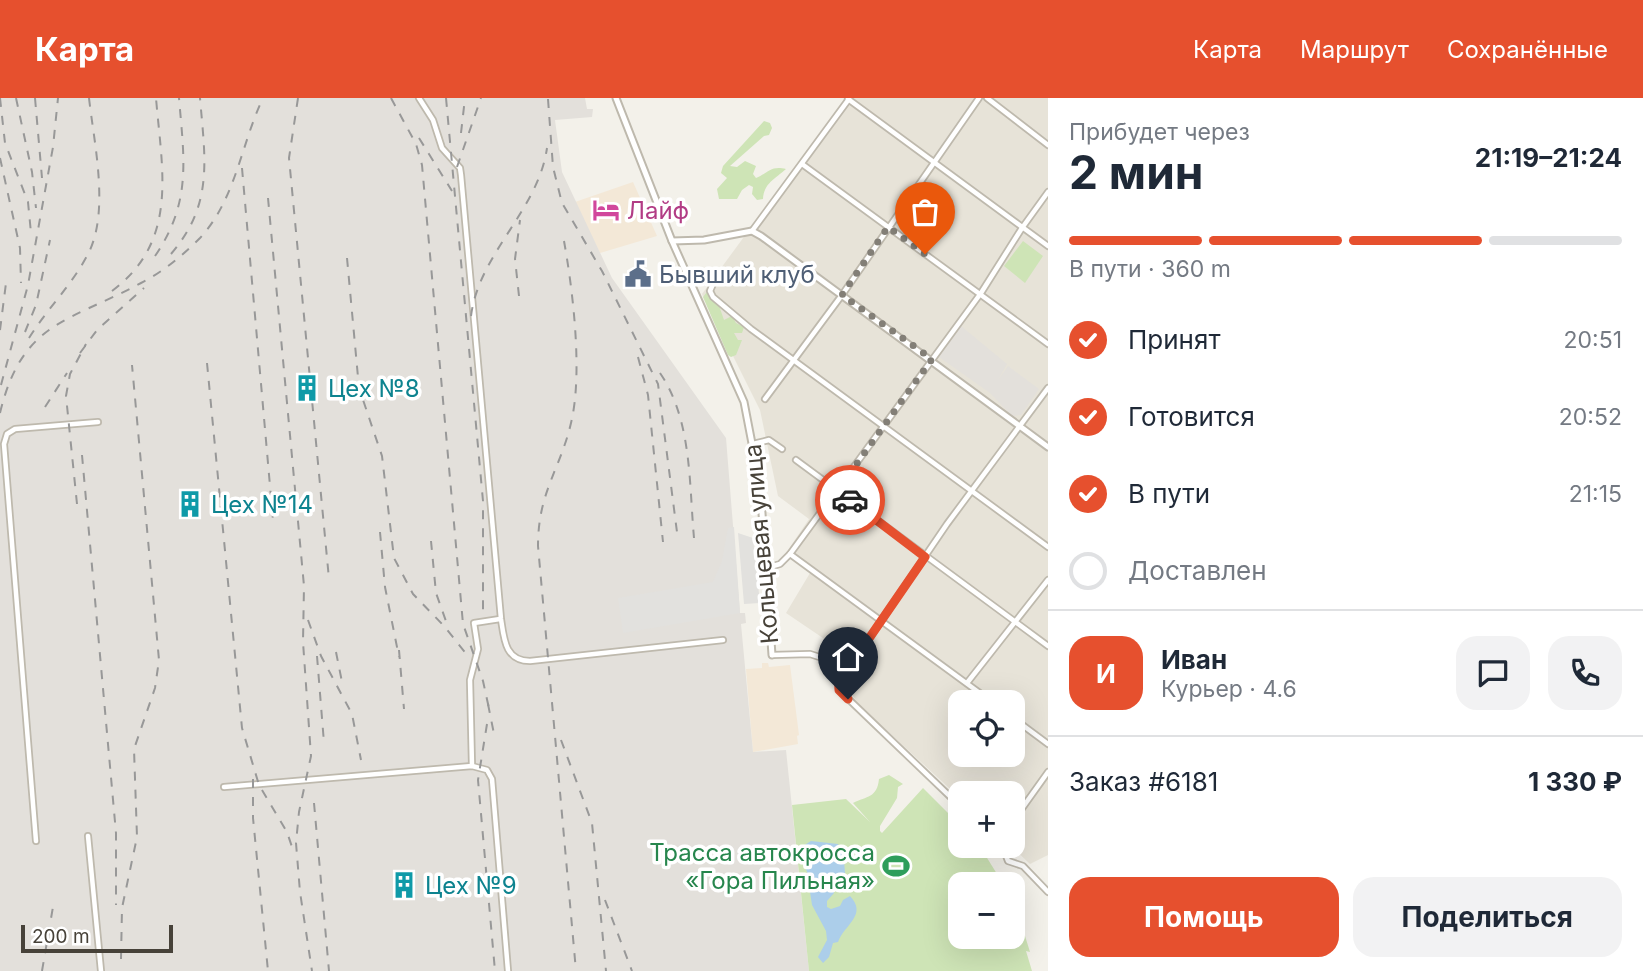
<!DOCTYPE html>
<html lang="ru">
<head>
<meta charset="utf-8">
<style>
	:root { --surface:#fff; --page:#f2f2f3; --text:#1f2937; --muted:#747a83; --line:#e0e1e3; --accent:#e6502e }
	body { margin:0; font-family:Inter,sans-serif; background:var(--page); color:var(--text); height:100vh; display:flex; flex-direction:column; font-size:26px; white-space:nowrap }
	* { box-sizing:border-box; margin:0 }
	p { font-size:23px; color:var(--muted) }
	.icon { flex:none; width:38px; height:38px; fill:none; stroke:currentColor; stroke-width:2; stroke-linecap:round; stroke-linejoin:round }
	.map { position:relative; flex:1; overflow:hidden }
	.sheet { display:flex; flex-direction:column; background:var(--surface); width:595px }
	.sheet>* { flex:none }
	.fabs { position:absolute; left:948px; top:592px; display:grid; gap:14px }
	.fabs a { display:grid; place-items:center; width:77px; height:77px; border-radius:14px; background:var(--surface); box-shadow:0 7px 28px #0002; font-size:35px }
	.scale { position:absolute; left:21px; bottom:18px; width:152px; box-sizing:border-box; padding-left:7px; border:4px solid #474239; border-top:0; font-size:19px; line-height:24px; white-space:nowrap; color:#474239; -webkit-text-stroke:5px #fff; paint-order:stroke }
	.pin { position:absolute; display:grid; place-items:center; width:60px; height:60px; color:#fff; margin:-72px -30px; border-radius:50% 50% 50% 0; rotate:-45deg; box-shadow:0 0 7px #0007 }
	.pin .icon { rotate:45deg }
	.courier { position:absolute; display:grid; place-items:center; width:70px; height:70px; margin:-35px; border:5px solid #e6502e; border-radius:50%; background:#fff; color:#222; box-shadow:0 2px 9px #0007 }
	.headline em { font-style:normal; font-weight:700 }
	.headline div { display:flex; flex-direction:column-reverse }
	.headline { display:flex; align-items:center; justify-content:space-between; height:119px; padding:0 21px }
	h1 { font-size:46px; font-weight:700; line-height:52px }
	.bar { display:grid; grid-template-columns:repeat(4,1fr); gap:10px 7px; align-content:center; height:84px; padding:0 21px }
	.bar i { height:9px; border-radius:5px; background:var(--line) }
	.bar .current { background:var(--accent) }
	.bar p { grid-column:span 4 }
	.line { display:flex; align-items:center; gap:18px; padding:0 21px; border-top:2px solid var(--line) }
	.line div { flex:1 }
	.round { display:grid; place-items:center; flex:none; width:74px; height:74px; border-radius:21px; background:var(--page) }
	ol { padding:0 21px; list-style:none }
	li { display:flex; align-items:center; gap:21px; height:77px }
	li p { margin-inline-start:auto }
	li .icon { padding:7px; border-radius:50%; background:var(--accent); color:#fff; stroke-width:4 }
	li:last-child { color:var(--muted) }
	li i { width:38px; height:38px; border:4px solid var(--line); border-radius:50% }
	.button { display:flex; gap:14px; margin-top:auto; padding:14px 21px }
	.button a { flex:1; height:80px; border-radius:21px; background:var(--accent); color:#fff; font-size:28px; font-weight:700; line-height:80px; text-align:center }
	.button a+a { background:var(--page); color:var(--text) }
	header { display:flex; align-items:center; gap:42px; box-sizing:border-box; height:98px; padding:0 35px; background:var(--accent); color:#fff }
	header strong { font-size:33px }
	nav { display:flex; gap:38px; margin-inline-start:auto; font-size:24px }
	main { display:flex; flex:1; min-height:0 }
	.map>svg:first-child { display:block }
	.residential { fill:#e7e3d8; fill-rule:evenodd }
	.commercial { fill:#f3e8d7 }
	.industrial { fill:#e3e0db }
	.green { fill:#cee4b6 }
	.parking { fill:#e2e1de }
	.water { fill:#acceea }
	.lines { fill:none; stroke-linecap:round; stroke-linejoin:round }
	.minor-casing { stroke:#beb9ad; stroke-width:8 }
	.tertiary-casing { stroke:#beb9ad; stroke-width:9 }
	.minor { stroke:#fff; stroke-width:4.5 }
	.tertiary { stroke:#fff; stroke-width:5 }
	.rail { stroke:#989898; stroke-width:2; stroke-dasharray:9 9; stroke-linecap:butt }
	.done { stroke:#837f77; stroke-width:7; stroke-dasharray:0 12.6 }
	.route { stroke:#e6502e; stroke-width:9 }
	.labels { text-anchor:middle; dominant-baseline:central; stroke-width:7; stroke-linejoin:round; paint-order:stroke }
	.hotel-label { font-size:24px; fill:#b23c85; stroke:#fff; text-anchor:start }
	.service-label { font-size:24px; fill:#4e5e75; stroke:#fff; text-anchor:start }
	.culture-label { font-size:24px; fill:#0d838f; stroke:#fff; text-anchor:start }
	.street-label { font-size:24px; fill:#474239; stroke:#fff }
	.leisure-label { font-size:24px; fill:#27864d; stroke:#fff; text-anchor:end }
</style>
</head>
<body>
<header>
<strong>Карта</strong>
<nav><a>Карта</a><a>Маршрут</a><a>Сохранённые</a></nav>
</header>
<main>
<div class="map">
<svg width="1048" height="873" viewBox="0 0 1048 873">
	<rect width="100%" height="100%" fill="#f3f1ea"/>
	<path class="residential" d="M846,0H1048V757L1030,766L1010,747H1013V695H961V701L859,607L845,586L853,570L848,557L786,515L813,470L788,452L809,421L778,398L760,312L702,196ZM961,604H1013V656H961Z"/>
	<g class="commercial">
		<path d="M633,84L657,138L600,155L575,104Z"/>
		<path d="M762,565H768L769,569L790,567L799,637L797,638L798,646L753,654L746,571L762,570Z"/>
	</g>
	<g class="industrial">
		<path d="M0,0H585L587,11H593L592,19L555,22L562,74L612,180L726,340L740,515H745L746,525L741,526L753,654L786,652L809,873H0Z"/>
		<path d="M961,228L1007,266L998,282L1008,268L1039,291L1021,317L1012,318L990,295L939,259Z"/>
	</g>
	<g class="green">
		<path d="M764,23L770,25L772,30L769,37L764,38L730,68L737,69L745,63L756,68L753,76L756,80C768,75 771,67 786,71C775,81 764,85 763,101L757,102L752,96L753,89L749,87L742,92L737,101H719L717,91L727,80L721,75L723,68Z"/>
		<path d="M1023,143L1043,158L1025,185L1004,168Z"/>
		<path d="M707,194L716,199L724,222L732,218L736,225L744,229L742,235H734L738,242H742L736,257L731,259L728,257L703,199Z"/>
		<path d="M889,677L903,686L898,689L897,700L880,728V733L882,735L923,690L961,728V747H979L1002,784L1004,780L1009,786H961V838H1013V799L1030,854L1026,853L1032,873H809L792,707L846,701L870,724L853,705C867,698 877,700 879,681Z"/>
	</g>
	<g class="parking">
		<path d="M734,429L740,515L623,535L618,500L713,484L722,463L728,430Z"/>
		<path d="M738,435L753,440L760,505L744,506Z"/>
	</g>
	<path class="water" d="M811,743L838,746L844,762L845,775L832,784L834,795L827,803V809L831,811L840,808L843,802L850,798C868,817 844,827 838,844L833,845L829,859L823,865L818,859L827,842L826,833L812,807L807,774L801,756L803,748Z"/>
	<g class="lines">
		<defs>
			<g id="minor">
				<path d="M419,0L433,22L442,50L460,70L461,77L501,521C504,541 505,563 530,563L723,542"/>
				<path d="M987,0L1048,47"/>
				<path d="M848,1L1048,148"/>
				<path d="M802,66L1048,246"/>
				<path d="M752,133L849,1"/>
				<path d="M713,186L710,193L713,199L751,231L1048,449"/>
				<path d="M765,301L842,197L979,0"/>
				<path d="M753,346L769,342L782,351"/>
				<path d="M796,362L1048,548"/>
				<path d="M790,456L992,604"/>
				<path d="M766,470L780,466L790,456L981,195L1022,130L1048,94"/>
				<path d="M772,557L810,556L838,565"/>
				<path d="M838,565L855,558L862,551L947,426L1048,290"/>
				<path d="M838,565L839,592L961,709"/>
				<path d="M967,585L1048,482"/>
				<path d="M1013,620L1048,646"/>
				<path d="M472,668L470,582L478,551L474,525L500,521"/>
				<path d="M224,689L472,668L487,672L492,681L508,873"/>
				<path d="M1013,723L1048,674"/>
				<path d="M88,738L101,873"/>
				<path d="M36,743L4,346L7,336L15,331L98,324"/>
				<path d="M1002,747L1008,763L1023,768L1048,794"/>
			</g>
			<g id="tertiary">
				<path d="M616,0L672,143L744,304L760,387L772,557"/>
				<path d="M672,143L704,142L752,133L761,138L1048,349"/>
			</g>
		</defs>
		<use href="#minor" class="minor-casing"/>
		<use href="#tertiary" class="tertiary-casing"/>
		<use href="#minor" class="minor"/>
		<use href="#tertiary" class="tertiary"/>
		<g class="rail">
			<path d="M0,0L5,45L28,104L31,135"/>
			<path d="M16,0L32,74L36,110"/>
			<path d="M35,0L42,80"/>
			<path d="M298,0L289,60L329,481"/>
			<path d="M391,0L416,46L422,67L463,526L483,583L490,615"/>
			<path d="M446,0L483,403V514"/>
			<path d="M548,1L553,69L562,105L602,173L658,286L678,442"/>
			<path d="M461,35L465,0"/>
			<path d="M419,40L452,93"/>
			<path d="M0,60L20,150L21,185"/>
			<path d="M457,69L481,0"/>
			<path d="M242,70L273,422"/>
			<path d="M268,100L304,488L303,544L311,658L299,714L296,745L300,794L312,873"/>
			<path d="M564,143C573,193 583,276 571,325C560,372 538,394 538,448L576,873"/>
			<path d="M171,156C214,106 205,61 200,0"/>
			<path d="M155,158C192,104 184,61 179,0"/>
			<path d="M347,160L359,290L382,358L394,460L413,496L444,528L468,558"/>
			<path d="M112,193C179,143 162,73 156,0"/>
			<path d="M519,198L515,161L520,122"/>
			<path d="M471,218C479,155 538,113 547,50"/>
			<path d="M0,232L6,185"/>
			<path d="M25,234L36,207L50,142"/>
			<path d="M29,240C47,211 72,187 88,156C110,114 94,45 89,0"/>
			<path d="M80,255L97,232L144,190"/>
			<path d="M638,259L648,297L663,444"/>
			<path d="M207,265L242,630L259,687L287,734L293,752"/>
			<path d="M660,275C692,322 689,385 694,440"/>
			<path d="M1,287L28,187L53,49L58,0"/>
			<path d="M45,309L67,275"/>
			<path d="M0,315C22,223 69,224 141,185C163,174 183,157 200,140C236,101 241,46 263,0"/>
			<path d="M82,357L116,735V807"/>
			<path d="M77,406L66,298L70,276L86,246"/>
			<path d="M380,434L385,489L399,559"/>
			<path d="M431,443L436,495L447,526"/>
			<path d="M308,522L321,558L352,616L361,662"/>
			<path d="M399,552L404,611"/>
			<path d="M336,554L343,589"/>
			<path d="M317,558L324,645"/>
			<path d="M488,606L495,641"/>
			<path d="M487,626L478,682L495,873"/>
			<path d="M561,642L592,725L606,873"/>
			<path d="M253,681V720L268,873"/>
			<path d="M314,705L329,873"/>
			<path d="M605,802L632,873"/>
			<path d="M121,861L122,810L137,739L134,651L155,590L159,562L132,267"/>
			<path d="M42,873L54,803"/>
		</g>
	</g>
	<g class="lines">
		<path class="done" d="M850,402L837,393L932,261L842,197L888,129L925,156"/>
		<path class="route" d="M848,601L839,592L838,565L859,555L925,459L850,402"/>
	</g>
	<defs>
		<symbol id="hotel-bare" viewBox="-9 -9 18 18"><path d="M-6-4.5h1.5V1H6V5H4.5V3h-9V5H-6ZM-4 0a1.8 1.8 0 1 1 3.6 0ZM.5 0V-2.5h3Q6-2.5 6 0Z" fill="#d1479c" stroke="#fff" stroke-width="2.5" paint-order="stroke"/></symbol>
		<symbol id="civic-bare" viewBox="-9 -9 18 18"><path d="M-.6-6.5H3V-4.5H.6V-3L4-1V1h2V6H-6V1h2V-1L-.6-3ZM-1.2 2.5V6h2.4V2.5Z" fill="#5c6f8a" stroke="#fff" stroke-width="2.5" paint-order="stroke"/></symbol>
		<symbol id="building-bare" viewBox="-9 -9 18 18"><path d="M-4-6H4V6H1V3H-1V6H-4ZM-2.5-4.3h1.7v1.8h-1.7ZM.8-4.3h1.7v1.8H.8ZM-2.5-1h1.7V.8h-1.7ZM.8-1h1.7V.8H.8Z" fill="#0f9aa8" stroke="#fff" stroke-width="2.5" paint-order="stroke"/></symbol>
		<symbol id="stadium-bare" viewBox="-9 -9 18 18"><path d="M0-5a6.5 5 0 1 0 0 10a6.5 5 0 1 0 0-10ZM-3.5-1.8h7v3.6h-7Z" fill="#2e9e5b" stroke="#fff" stroke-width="2.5" paint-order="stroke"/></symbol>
	</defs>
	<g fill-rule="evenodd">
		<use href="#hotel-bare" x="587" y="93" width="38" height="38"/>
		<use href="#civic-bare" x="619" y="157" width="38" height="38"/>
		<use href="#building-bare" x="288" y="271" width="38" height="38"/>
		<use href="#building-bare" x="171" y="387" width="38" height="38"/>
		<use href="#stadium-bare" x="877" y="749" width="38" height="38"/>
		<use href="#building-bare" x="385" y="768" width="38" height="38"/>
	</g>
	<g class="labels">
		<g class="hotel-label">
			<text x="627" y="112">Лайф</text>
		</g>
		<g class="service-label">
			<text x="659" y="176">Бывший клуб</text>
		</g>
		<g class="culture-label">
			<text x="328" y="290">Цех №8</text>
			<text x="211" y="406">Цех №14</text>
			<text x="425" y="787">Цех №9</text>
		</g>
		<g class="street-label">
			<text transform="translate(761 446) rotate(-95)">Кольцевая улица</text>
		</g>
		<g class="leisure-label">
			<text x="875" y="754">Трасса автокросса<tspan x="875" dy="28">«Гора Пильная»</tspan></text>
		</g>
	</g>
</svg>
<div class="fabs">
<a><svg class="icon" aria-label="locate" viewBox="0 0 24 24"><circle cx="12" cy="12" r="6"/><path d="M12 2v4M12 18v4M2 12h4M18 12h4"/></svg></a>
<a>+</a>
<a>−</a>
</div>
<div class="scale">200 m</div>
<div class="pin" style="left:925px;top:156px;background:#ea580c"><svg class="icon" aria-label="bag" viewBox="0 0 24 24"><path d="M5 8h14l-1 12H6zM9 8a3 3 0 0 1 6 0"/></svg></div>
<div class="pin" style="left:848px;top:601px;background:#1f2937"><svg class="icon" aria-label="home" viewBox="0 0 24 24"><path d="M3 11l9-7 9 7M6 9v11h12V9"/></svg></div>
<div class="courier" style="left:850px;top:402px"><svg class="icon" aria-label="car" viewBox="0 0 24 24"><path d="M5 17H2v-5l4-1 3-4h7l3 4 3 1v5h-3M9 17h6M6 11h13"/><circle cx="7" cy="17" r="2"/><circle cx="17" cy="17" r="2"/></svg></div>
</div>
<section class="sheet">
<div class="headline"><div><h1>2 мин</h1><p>Прибудет через</p></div><em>21:19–21:24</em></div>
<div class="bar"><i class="current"></i><i class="current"></i><i class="current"></i><i></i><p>В пути · 360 m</p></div>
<ol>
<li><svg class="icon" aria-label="check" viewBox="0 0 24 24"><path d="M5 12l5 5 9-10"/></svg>Принят<p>20:51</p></li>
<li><svg class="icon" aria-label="check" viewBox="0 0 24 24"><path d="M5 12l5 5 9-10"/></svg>Готовится<p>20:52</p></li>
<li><svg class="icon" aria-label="check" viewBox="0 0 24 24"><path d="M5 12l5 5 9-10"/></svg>В пути<p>21:15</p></li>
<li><i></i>Доставлен</li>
</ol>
<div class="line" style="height:126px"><b class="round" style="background:var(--accent);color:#fff">И</b><div><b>Иван</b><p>Курьер · 4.6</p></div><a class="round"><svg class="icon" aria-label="chat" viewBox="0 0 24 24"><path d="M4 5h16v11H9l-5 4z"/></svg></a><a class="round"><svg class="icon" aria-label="phone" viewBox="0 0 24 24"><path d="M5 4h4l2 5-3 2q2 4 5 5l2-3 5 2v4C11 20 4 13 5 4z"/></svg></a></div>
<div class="line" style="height:91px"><div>Заказ #6181</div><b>1 330 ₽</b></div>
<div class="button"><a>Помощь</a><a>Поделиться</a></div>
</section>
</main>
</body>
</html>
